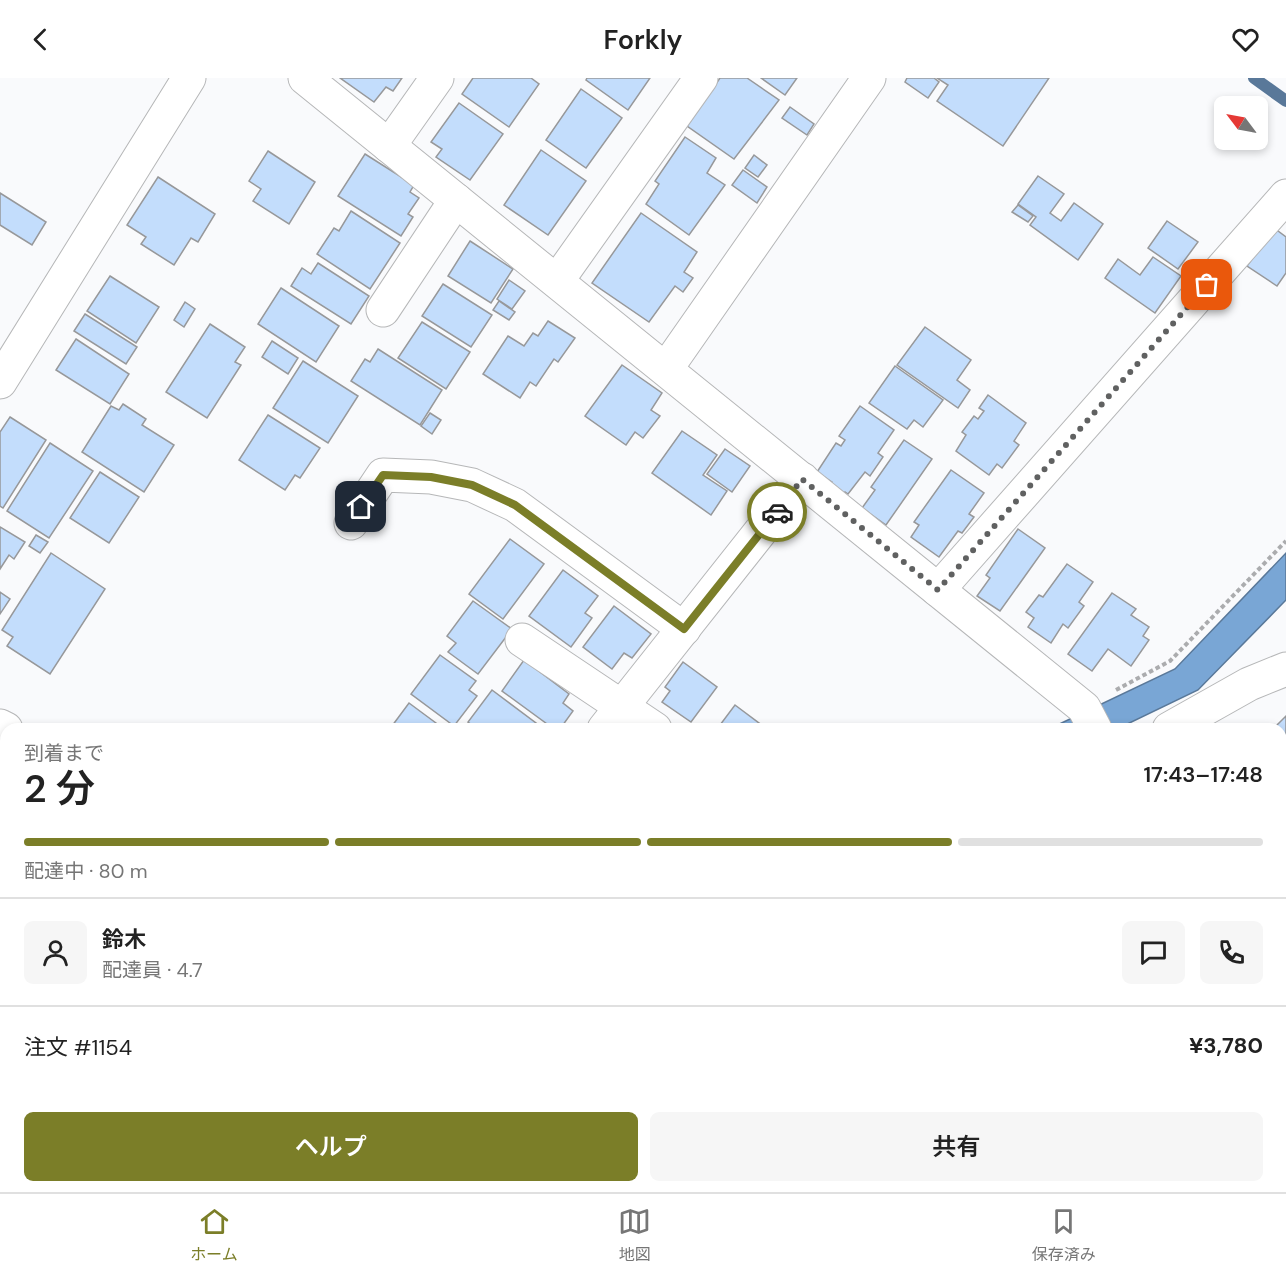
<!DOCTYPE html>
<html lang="ja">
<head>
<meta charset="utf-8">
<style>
	:root { --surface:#fff; --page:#f6f6f6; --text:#222; --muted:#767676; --line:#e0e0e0; --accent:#7b7e28 }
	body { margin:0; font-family:"DM Sans","Noto Sans JP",sans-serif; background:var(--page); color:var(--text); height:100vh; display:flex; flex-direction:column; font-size:22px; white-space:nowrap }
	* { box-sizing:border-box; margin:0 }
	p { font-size:20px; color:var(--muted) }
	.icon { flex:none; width:33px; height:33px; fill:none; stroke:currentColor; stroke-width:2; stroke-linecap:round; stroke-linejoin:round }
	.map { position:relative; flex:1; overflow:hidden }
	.drawer { position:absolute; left:0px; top:645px; width:1287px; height:470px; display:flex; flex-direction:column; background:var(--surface); border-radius:18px 18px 0 0; box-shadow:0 3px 9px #0003 }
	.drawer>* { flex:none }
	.needle { width:39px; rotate:302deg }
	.fabs { position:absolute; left:1214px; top:18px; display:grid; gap:12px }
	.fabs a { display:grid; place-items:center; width:54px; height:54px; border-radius:9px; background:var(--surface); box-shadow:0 3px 9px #0003; font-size:30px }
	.pin { position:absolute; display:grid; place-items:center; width:51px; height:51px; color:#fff; margin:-26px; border-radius:12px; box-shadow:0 3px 9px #0006 }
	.courier { position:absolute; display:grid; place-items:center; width:60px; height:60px; margin:-30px; border:4px solid #7b7e28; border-radius:50%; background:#fff; color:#222; box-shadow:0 2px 8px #0007 }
	.headline em { font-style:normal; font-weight:600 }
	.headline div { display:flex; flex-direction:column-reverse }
	.headline { display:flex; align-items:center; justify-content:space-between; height:102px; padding:0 24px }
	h1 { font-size:39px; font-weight:600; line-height:45px }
	.bar { display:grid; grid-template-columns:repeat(4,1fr); gap:9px 6px; align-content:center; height:72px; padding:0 24px }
	.bar i { height:8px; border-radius:4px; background:var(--line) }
	.bar .active { background:var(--accent) }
	.bar p { grid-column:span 4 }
	.line { display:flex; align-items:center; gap:15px; padding:0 24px; border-top:2px solid var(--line) }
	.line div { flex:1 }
	.round { display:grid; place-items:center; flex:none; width:63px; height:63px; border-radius:9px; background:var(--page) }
	.cta { display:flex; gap:12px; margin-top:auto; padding:12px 24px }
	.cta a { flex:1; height:69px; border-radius:9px; background:var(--accent); color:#fff; font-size:24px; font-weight:600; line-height:69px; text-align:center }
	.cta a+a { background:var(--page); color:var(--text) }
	header { display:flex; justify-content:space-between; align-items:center; height:78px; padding:0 24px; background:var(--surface); font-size:27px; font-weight:600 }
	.menu { display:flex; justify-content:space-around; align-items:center; height:84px; border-top:2px solid var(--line); background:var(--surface); font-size:16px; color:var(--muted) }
	.menu a { display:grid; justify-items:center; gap:3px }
	.menu .active { color:var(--accent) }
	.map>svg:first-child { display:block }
	.water { fill:#79a6d5; stroke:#597899; stroke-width:1.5 }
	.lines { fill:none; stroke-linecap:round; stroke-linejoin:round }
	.stream { stroke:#597899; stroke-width:12 }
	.building { fill:#c3ddfc; stroke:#97989a; stroke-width:1.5 }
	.street-casing { stroke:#b6b7b8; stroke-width:35 }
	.secondary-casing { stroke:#b6b7b8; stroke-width:35 }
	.path { stroke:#abacae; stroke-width:4; stroke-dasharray:4.5 3; stroke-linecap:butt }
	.street { stroke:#fff; stroke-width:33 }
	.secondary { stroke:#fff; stroke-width:33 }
	.done { stroke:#606161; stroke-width:6; stroke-dasharray:0 10.8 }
	.route { stroke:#7b7e28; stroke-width:8 }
</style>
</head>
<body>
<header><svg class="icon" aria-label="back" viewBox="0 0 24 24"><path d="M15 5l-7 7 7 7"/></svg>Forkly<svg class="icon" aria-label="heart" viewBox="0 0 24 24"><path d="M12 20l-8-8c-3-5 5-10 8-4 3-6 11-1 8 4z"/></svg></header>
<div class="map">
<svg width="1286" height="1114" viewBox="0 0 1286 1114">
	<rect width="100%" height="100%" fill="#f9fafc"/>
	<g class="water">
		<path d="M1286,475V522L1198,612L1117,651H1049L1175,591Z"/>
		<path d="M396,1109H438L434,1114H392Z"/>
	</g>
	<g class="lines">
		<path class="stream" d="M1254,0L1286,23"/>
	</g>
	<g class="building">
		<path d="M340,0H402L393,13L386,9L374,24Z"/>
		<path d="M473,0H531L539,6L509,49L462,16Z"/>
		<path d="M587,0H650L628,32L586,2Z"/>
		<path d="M720,0H747L779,22L734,81L687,48Z"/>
		<path d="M761,0H797L785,17Z"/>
		<path d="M907,0H934L939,4L928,20L905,4Z"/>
		<path d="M937,0H1049L1003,68L937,23L948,7Z"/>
		<path d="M581,11L622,40L586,90L546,62Z"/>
		<path d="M459,25L503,56L470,102L436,79L442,71L431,64Z"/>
		<path d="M790,29L814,46L807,57L782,40Z"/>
		<path d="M685,59L716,80L707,95L725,107L689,157L646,126L659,106L655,103Z"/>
		<path d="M541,72L586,103L548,157L504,127Z"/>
		<path d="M268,73L315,104L289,146L253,123L261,111L249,103Z"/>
		<path d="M365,76L414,107L410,114L419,120L408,136L413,139L401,158L338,118Z"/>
		<path d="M754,77L767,87L758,99L745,90Z"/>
		<path d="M743,92L767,109L757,125L732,107Z"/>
		<path d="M1038,98L1064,116L1050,135L1061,143L1074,125L1103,146L1078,182L1030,147L1036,139L1018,126Z"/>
		<path d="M158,99L215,136L198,164L191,160L174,187L141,166L146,159L127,147Z"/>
		<path d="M0,115L46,144L32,167L0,147Z"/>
		<path d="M1018,127L1033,138L1028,144L1012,134Z"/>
		<path d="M351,133L400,165L370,211L317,176L334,150L339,153Z"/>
		<path d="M641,135L697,174L684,194L693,200L683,214L675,208L649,244L592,205Z"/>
		<path d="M1167,143L1198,164L1178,191L1148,170Z"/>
		<path d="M1274,150L1286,159V195L1277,208L1247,188Z"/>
		<path d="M470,163L513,191L491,225L448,198Z"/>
		<path d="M1153,179L1181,198L1155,235L1105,200L1118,181L1140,197Z"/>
		<path d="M318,185L369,218L351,246L291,208L302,190L311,196Z"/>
		<path d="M110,198L159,229L136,265L87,233Z"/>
		<path d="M509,202L525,213L512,231L497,221Z"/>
		<path d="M443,206L492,237L471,269L422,238Z"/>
		<path d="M281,210L339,248L316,284L258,246Z"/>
		<path d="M499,223L515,234L509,242L493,232Z"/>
		<path d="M185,224L195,231L184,249L174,242Z"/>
		<path d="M85,236L137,269L126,286L74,253Z"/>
		<path d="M548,243L575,260L558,284L554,281L536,308L530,304L520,320L483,296L508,258L524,268L533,255L538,258Z"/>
		<path d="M422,244L470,274L446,311L398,280Z"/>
		<path d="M210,246L245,269L235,284L241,287L207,340L166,314Z"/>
		<path d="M925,249L971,282L957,302L970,312L958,330L897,287Z"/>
		<path d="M76,261L129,296L110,326L56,292Z"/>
		<path d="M272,263L298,280L288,296L262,279Z"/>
		<path d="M378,271L442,312L420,347L351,303L365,281L370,284Z"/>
		<path d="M303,283L358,318L328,365L273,330Z"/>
		<path d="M622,287L662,315L651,332L660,338L643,360L635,354L626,367L585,338Z"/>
		<path d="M895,288L943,322L923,349L914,342L907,351L869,325Z"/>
		<path d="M988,317L1026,345L1014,363L1019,367L1002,390L997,386L989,397L956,373L966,357L962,354L974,338L978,341L984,333L979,330Z"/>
		<path d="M123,326L146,341L142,347L174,367L144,414L82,374L111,328L119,332Z"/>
		<path d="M860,328L894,352L878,375L883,379L870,398L865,394L848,416L845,414L841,418L828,408L832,404L817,394L836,365L841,368L845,362L839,358Z"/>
		<path d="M430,335L441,342L432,356L421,348Z"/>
		<path d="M268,337L320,370L300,400L295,397L285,412L239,382Z"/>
		<path d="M10,339L46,362L3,430L0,428V354Z"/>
		<path d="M682,353L717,377L703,397L727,413L711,437L652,395Z"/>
		<path d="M904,362L932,381L886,447L862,430L875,412L871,409Z"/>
		<path d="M50,365L93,393L49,460L7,433Z"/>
		<path d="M725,371L750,388L732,414L707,396Z"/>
		<path d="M951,392L984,415L969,436L974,439L962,455L958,453L939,479L911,459L919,447L914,444Z"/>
		<path d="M100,394L139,419L109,465L70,440Z"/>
		<path d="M0,449L25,464L14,481L9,477L0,491Z"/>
		<path d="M1018,451L1045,470L1000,533L977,518L990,500L986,497Z"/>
		<path d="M36,457L48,464L40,475L29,468Z"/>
		<path d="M510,461L544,486L503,541L469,516Z"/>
		<path d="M51,475L105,511L50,596L7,568L13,559L2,552Z"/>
		<path d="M1067,486L1093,504L1079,524L1084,528L1068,550L1063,546L1051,565L1028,549L1034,540L1026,534L1039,517L1043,519Z"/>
		<path d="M563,492L598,518L585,535L592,540L571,569L529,538Z"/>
		<path d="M0,514L10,521L0,536Z"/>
		<path d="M1112,515L1136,531L1131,537L1149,549L1143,558L1149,562L1131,588L1108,571L1092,593L1068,576Z"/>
		<path d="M473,523L512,551L478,596L448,574L456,565L447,558Z"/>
		<path d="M614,528L651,556L632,580L624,575L612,591L583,569Z"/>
		<path d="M440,577L476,603L469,612L477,618L454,648L411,616Z"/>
		<path d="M524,582L569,616L563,625L573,633L560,651H554L502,613Z"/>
		<path d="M683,584L717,609L691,644L662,624L670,613L665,609Z"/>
		<path d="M492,612L544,651H477L468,644Z"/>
		<path d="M409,625L444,651H395L392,648Z"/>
		<path d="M735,627L767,651H717Z"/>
		<path d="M1286,638V682L1281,678V651H1273Z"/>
		<path d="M1281,712L1286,719V728L1281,732Z"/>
		<path d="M2,770L6,773V836L0,833V773Z"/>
		<path d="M6,859V876L0,872V868Z"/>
		<path d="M6,901V977L1,983L0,908Z"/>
		<path d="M1286,938V1005L1281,1001V946Z"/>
		<path d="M1281,1020L1286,1023V1029L1281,1037Z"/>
		<path d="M4,1026L6,1027V1108H24L21,1114H0V1032Z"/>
		<path d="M41,1108H105L102,1114H38Z"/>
		<path d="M216,1108H232L228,1114H221L215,1110Z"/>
		<path d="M235,1108H278L275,1114H231Z"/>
		<path d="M282,1108H307L315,1114H278Z"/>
		<path d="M971,1108H993L989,1114H980Z"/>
		<path d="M1051,1108H1084L1093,1114H1047Z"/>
		<path d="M1182,1108H1239L1235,1114H1179Z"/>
	</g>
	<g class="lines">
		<defs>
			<g id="street">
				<path d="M305,0L1084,630L1095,651"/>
				<path d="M389,68L437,0"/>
				<path d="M557,203L701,0"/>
				<path d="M383,232L456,122"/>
				<path d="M666,291L869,0"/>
				<path d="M351,445L383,397L431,399L472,407L515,427L684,551"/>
				<path d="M938,512L1286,118"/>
				<path d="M522,562L655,651"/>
				<path d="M604,651L802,401"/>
				<path d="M1169,651L1249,606L1286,591"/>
				<path d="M0,1003L6,1007"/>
				<path d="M161,1108L168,1114"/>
				<path d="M451,1114L455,1108"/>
			</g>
			<g id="secondary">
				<path d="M0,304L189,0"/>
				<path d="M0,648L6,651"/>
				<path d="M796,1108L805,1114"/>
			</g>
		</defs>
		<use href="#street" class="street-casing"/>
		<use href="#secondary" class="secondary-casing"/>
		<path class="path" d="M1116,612L1170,583L1286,463"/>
		<use href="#street" class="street"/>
		<use href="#secondary" class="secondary"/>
	</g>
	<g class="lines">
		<path class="done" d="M777,434L802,401L938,512L1207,207"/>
		<path class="route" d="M361,429L383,397L431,399L472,407L515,427L684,551L777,434"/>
	</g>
</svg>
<div class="fabs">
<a><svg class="needle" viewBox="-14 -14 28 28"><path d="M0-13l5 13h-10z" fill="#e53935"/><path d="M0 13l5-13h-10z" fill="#767676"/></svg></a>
</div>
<div class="pin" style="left:1207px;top:207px;background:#ea580c"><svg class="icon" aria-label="bag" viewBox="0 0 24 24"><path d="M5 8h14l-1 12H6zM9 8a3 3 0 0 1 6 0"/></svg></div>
<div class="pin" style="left:361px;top:429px;background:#1f2937"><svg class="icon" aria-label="home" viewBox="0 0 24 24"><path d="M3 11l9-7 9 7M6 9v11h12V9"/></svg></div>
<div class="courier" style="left:777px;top:434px"><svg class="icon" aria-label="car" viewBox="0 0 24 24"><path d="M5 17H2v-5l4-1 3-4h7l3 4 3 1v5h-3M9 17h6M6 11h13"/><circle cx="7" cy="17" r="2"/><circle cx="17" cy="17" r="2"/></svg></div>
<section class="drawer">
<div class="headline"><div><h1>2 分</h1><p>到着まで</p></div><em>17:43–17:48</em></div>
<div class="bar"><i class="active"></i><i class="active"></i><i class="active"></i><i></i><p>配達中 · 80 m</p></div>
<div class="line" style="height:108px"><a class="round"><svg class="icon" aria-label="person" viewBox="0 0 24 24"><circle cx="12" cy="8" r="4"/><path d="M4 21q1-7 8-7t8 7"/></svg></a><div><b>鈴木</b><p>配達員 · 4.7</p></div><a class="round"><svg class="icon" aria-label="chat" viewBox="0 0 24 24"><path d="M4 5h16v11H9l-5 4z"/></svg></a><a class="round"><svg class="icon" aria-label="phone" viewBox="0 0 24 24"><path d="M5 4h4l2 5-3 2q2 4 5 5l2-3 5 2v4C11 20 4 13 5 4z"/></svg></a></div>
<div class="line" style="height:78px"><div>注文 #1154</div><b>¥3,780</b></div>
<div class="cta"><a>ヘルプ</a><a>共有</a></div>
</section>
</div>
<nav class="menu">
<a class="active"><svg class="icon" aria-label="home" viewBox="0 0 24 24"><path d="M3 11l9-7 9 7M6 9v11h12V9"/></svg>ホーム</a>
<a><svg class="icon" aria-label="map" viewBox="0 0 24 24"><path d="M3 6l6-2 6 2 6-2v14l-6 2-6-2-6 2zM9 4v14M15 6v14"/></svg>地図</a>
<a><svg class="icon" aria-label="saved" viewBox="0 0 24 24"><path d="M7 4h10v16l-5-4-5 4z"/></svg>保存済み</a>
</nav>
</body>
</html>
